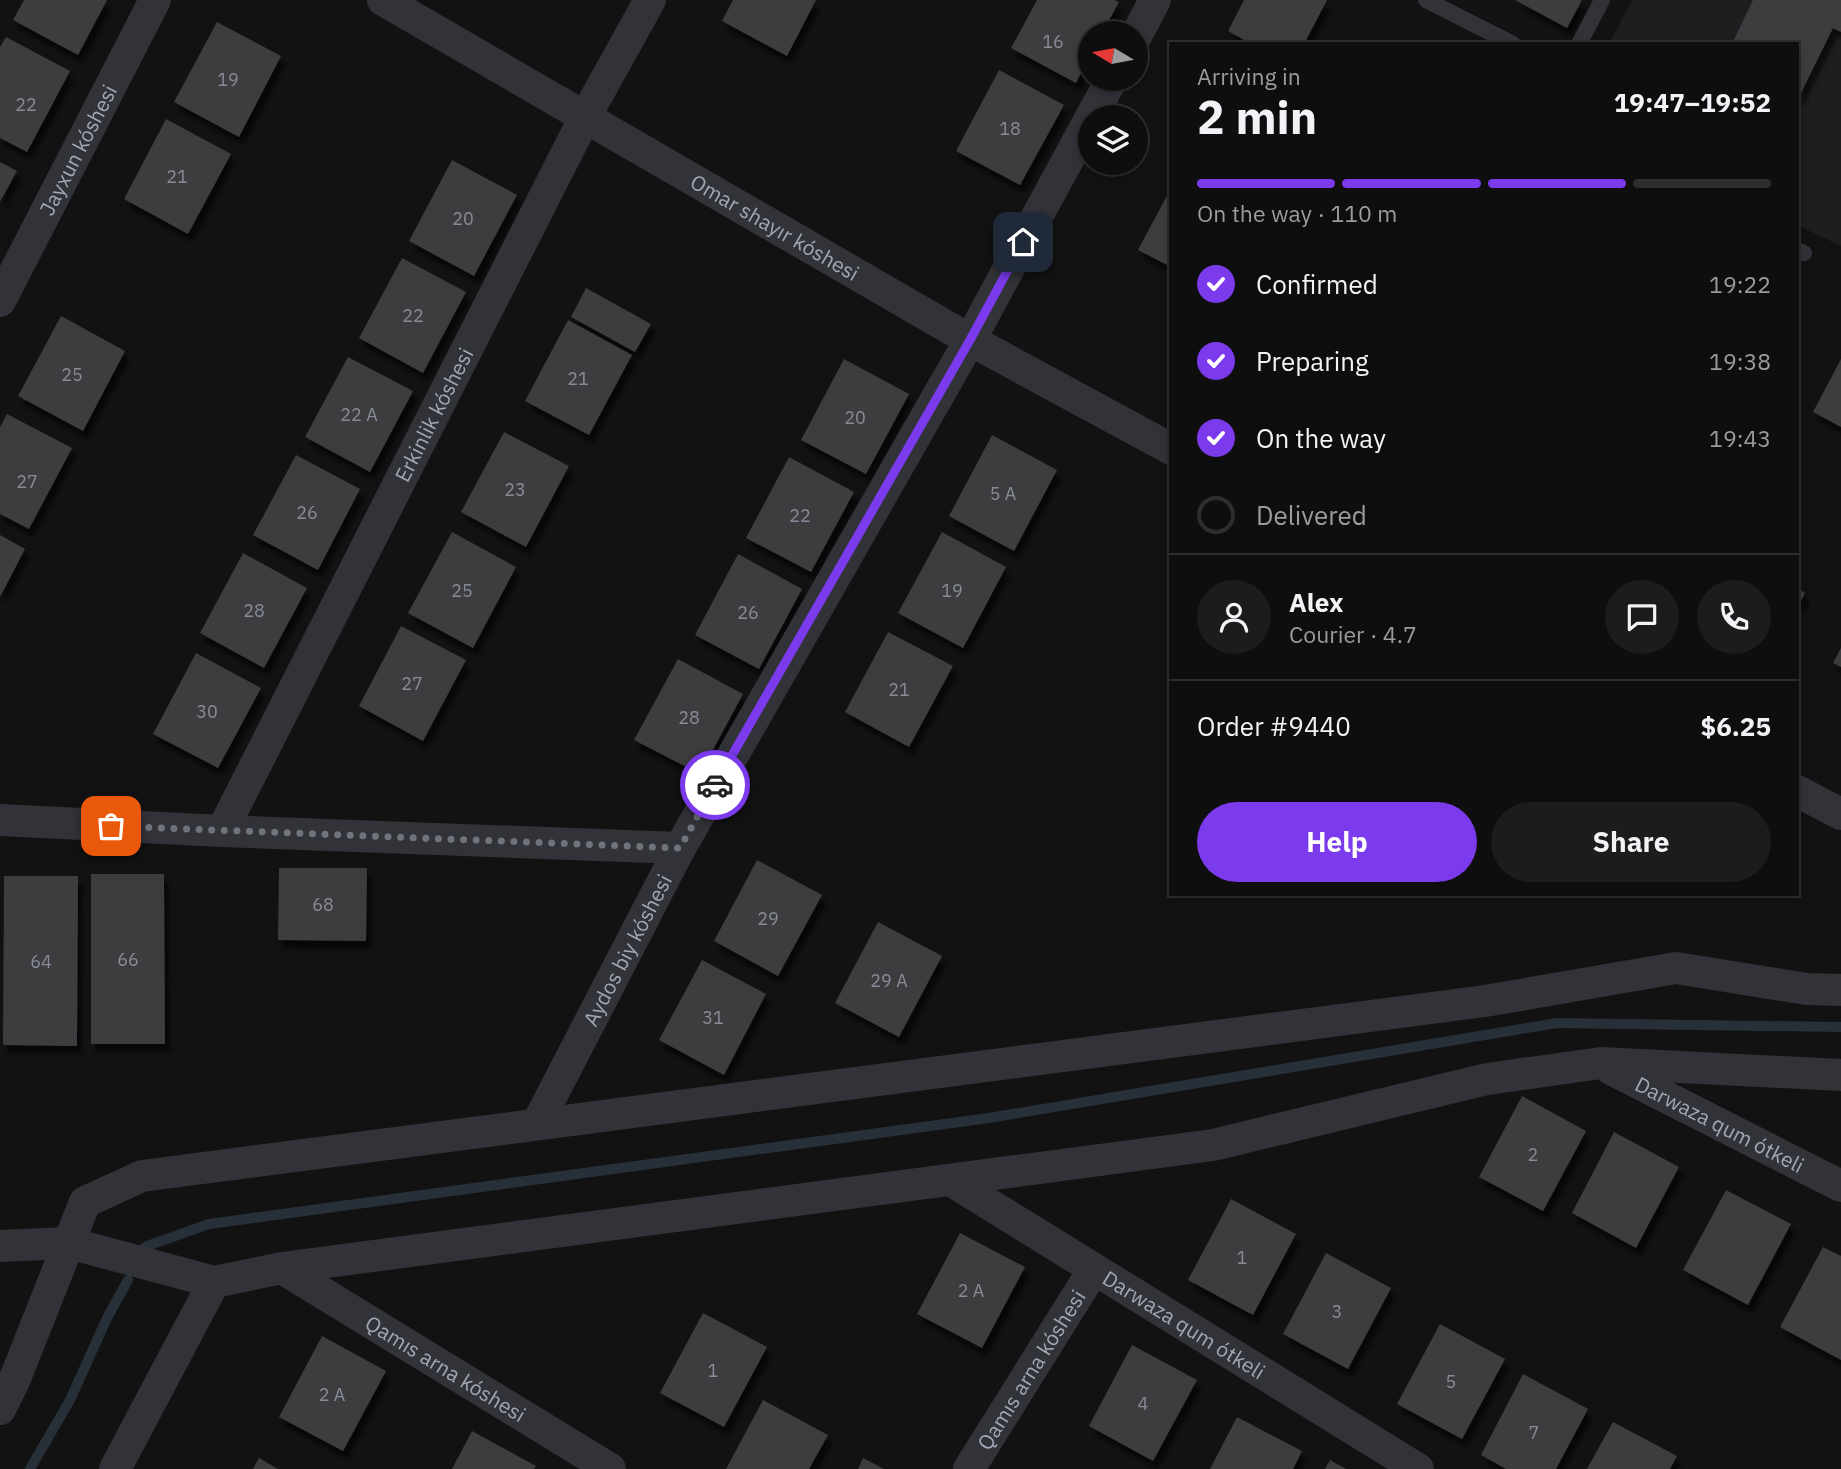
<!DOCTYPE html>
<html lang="en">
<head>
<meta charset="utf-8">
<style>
	:root { --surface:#0e0e0e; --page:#1c1c1c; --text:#f1f3f6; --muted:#9b9c9e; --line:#2e2e2e; --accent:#7c3aed }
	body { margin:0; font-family:"IBM Plex Sans",sans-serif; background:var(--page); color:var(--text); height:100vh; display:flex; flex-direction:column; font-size:26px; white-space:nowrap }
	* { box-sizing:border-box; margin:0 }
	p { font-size:23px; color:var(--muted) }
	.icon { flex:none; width:38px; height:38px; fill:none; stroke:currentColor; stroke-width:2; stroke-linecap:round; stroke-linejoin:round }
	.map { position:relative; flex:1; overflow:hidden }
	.details { position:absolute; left:1169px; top:42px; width:630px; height:854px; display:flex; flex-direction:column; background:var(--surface); border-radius:0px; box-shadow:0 4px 10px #0003,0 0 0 2px var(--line) }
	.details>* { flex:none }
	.needle { width:46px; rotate:280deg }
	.buttons { position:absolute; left:1078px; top:21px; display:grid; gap:14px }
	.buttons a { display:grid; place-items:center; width:70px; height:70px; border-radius:50%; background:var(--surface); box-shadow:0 4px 10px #0003,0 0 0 2px var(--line); font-size:35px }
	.pin { position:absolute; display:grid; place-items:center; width:60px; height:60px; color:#fff; margin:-30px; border-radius:14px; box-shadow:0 4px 10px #0006 }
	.courier { position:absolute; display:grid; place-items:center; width:70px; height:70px; margin:-35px; border:5px solid #7c3aed; border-radius:50%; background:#fff; color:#222; box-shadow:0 2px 9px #0007 }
	.summary em { font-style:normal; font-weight:800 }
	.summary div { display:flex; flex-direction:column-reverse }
	.summary { display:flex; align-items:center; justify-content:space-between; height:119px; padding:0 28px }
	h1 { font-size:46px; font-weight:800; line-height:52px }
	.bar { display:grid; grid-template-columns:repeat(4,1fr); gap:10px 7px; align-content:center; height:84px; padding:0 28px }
	.bar i { height:9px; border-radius:5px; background:var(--line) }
	.bar .active { background:var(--accent) }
	.bar p { grid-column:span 4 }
	.line { display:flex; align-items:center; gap:18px; padding:0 28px; border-top:2px solid var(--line) }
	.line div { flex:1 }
	.round { display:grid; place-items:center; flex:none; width:74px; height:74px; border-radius:37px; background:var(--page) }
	ol { padding:0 28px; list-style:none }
	li { display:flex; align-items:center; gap:21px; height:77px }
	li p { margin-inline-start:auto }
	li .icon { padding:7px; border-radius:50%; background:var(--accent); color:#fff; stroke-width:4 }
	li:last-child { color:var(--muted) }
	li i { width:38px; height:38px; border:4px solid var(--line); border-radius:50% }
	.cta { display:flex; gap:14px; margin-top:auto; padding:14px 28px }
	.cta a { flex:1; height:80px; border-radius:42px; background:var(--accent); color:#fff; font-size:28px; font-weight:800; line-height:80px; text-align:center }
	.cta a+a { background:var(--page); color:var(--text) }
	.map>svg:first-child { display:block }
	.built { fill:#1e1e21 }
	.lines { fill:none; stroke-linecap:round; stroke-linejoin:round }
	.stream { stroke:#273038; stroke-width:10 }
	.building { fill:#3c3c41; filter:url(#shadow) }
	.service { stroke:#323339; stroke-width:16 }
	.minor { stroke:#323339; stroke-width:32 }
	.done { stroke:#70737c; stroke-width:7; stroke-dasharray:0 12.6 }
	.route { stroke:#7c3aed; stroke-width:9 }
	.labels { text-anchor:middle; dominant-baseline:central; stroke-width:6; stroke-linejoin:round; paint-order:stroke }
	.number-label { font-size:18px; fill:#888c98 }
	.street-label { font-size:21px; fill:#a2a7b5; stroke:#0d0d0e }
</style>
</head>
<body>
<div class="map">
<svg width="1841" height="1469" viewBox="0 0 1841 1469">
	<defs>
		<filter id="shadow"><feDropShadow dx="4.5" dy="8" stdDeviation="2" flood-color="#0009"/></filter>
	</defs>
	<rect width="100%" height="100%" fill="#121213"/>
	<path class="built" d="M1632,0H1841V246L1797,225V44H1609Z"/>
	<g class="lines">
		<g class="stream">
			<path d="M143,1249L147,1246L209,1224L989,1118L1557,1023L1841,1027"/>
			<path d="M30,1469L70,1400L107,1318L128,1280"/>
		</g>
	</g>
	<g class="building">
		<path d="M24,0H107L78,55L13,20Z"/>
		<path d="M733,0H816L787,56L722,21Z"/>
		<path d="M1037,0H1114L1119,2L1102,33H1090V55L1076,83L1011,48Z"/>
		<path d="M1244,0H1327L1304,44H1251L1228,31Z"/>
		<path d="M1515,0H1582L1567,28Z"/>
		<path d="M1753,0H1841V32L1833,28L1797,101V44H1732Z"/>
		<path d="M217,22L281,56L239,137L174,102Z"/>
		<path d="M6,37L70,71L27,152L0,138V47Z"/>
		<path d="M999,70L1064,105L1020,185L956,151Z"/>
		<path d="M166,119L231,154L188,234L124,199Z"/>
		<path d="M452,160L517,195L474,276L409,241Z"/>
		<path d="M0,162L17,171L0,202Z"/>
		<path d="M1171,188V267L1138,250Z"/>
		<path d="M402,258L466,292L423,373L359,338Z"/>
		<path d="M586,288L651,324L635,352L571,317Z"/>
		<path d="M61,316L125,351L83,431L18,396Z"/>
		<path d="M568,320L632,355L589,435L525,401Z"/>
		<path d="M348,357L413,391L370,472L305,437Z"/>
		<path d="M844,359L909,394L866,474L801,440Z"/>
		<path d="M1841,359V427L1813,412Z"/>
		<path d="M7,414L72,448L29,529L0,514V427Z"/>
		<path d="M504,432L569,466L526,547L461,512Z"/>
		<path d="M992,435L1057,470L1014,551L949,516Z"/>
		<path d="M296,455L360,489L318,570L253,535Z"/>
		<path d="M789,457L854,492L811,572L746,538Z"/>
		<path d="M452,532L516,567L473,648L408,613Z"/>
		<path d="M942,532L1006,567L963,648L898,613Z"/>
		<path d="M0,535L25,549L0,597Z"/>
		<path d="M243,553L307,588L264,668L200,633Z"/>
		<path d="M738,554L802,589L759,669L695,635Z"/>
		<path d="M1797,588L1805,593L1797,608Z"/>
		<path d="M401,626L466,660L423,741L359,706Z"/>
		<path d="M888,632L953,666L909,747L845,712Z"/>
		<path d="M1841,648V667L1833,663Z"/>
		<path d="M196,653L261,688L218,768L153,734Z"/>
		<path d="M678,659L743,694L700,774L634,740Z"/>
		<path d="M757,860L822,895L778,976L714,941Z"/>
		<path d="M279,868H367L366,941L278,940Z"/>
		<path d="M91,874H164L165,1044H91Z"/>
		<path d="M4,876H78L77,1046L3,1045Z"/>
		<path d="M878,922L942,956L899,1037L835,1003Z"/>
		<path d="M702,960L766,994L724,1075L659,1040Z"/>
		<path d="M1522,1096L1586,1131L1543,1211L1479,1177Z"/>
		<path d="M1614,1132L1679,1167L1636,1248L1572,1213Z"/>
		<path d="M1726,1190L1791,1224L1748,1305L1683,1270Z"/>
		<path d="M1231,1199L1296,1234L1253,1315L1188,1280Z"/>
		<path d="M960,1233L1025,1267L982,1348L917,1314Z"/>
		<path d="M1823,1247L1841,1256V1360L1780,1327Z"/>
		<path d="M1326,1253L1391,1288L1348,1369L1283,1334Z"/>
		<path d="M703,1313L767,1347L724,1427L660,1393Z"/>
		<path d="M1440,1324L1505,1359L1462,1439L1397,1404Z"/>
		<path d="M322,1336L386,1371L343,1451L279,1417Z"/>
		<path d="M1132,1345L1197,1380L1153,1461L1089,1426Z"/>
		<path d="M1523,1374L1588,1409L1556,1469H1506L1481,1455Z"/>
		<path d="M763,1400L828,1435L809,1469H726Z"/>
		<path d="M1237,1417L1302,1451L1293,1469H1210Z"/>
		<path d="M1613,1422L1677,1456L1670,1469H1587Z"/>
		<path d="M472,1431L536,1466L534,1469H452Z"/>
		<path d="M259,1458L278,1469H253Z"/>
		<path d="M863,1458L884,1469H858Z"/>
		<path d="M1330,1460L1346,1469H1325Z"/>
	</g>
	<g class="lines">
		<g class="service">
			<path d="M1426,0L1513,44"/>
			<path d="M1579,44L1602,0"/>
			<path d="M1797,250L1804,253"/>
		</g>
		<g class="minor">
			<path id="s1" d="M383,0L970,340L1171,449"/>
			<path d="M1136,36L1155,0"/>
			<path d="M1091,117L1112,79"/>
			<path id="s2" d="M0,301L155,0"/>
			<path d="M1797,791L1841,814"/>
			<path d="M0,820L222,831L680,848"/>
			<path id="s3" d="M222,831L585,117L650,0"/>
			<path id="s4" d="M1611,1069L1841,1186"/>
			<path id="s5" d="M537,1124L680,848L970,340L1090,119"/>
			<path id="s6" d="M950,1180L1418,1469"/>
			<path d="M0,1246L69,1243L214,1282L282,1268L1213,1145L1487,1079L1601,1063L1841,1075"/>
			<path id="s7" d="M282,1268L610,1469"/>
			<path d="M0,1409L14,1381L85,1202L142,1176L1485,1001L1676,968L1807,989L1841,990"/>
			<path d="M115,1469L214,1282"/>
			<path id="s8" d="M969,1469L1094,1269"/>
		</g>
	</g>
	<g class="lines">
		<path class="done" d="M111,826L680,848L715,785"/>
		<path class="route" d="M715,785L970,340L1023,242"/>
	</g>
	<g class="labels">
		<g class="number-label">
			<text x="1053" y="41">16</text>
			<text x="228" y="79">19</text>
			<text x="26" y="104">22</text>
			<text x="1010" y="128">18</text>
			<text x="177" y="176">21</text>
			<text x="463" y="218">20</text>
			<text x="413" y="315">22</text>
			<text x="72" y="374">25</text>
			<text x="578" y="378">21</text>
			<text x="359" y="414">22 А</text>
			<text x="855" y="417">20</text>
			<text x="27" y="481">27</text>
			<text x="515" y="489">23</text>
			<text x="1003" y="493">5 А</text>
			<text x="307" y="512">26</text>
			<text x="800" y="515">22</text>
			<text x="462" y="590">25</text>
			<text x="952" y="590">19</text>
			<text x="254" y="610">28</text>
			<text x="748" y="612">26</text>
			<text x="412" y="683">27</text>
			<text x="899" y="689">21</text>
			<text x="207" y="711">30</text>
			<text x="689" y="717">28</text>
			<text x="323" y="904">68</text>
			<text x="768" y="918">29</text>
			<text x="128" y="959">66</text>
			<text x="41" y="961">64</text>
			<text x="889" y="980">29 А</text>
			<text x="713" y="1017">31</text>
			<text x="1533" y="1154">2</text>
			<text x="1242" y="1257">1</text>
			<text x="971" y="1290">2 А</text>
			<text x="1337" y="1311">3</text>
			<text x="713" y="1370">1</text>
			<text x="1451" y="1381">5</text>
			<text x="332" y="1394">2 А</text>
			<text x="1143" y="1403">4</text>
			<text x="1534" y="1432">7</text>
		</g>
		<g class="street-label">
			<text stroke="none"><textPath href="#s2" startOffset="170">Jayxun kóshesi</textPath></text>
			<text stroke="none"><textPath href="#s1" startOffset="453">Omar shayır kóshesi</textPath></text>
			<text stroke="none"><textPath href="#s3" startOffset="467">Erkinlik kóshesi</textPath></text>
			<text stroke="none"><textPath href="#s5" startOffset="196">Aydos biy kóshesi</textPath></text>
			<text stroke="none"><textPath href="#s4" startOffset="122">Darwaza qum ótkeli</textPath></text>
			<text stroke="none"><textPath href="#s6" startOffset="275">Darwaza qum ótkeli</textPath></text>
			<text stroke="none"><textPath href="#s7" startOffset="192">Qamıs arna kóshesi</textPath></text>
			<text stroke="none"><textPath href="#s8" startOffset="117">Qamıs arna kóshesi</textPath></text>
		</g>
	</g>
</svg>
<div class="buttons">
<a><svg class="needle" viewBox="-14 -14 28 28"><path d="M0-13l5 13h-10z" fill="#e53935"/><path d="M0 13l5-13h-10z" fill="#9b9c9e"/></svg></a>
<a><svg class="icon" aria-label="layers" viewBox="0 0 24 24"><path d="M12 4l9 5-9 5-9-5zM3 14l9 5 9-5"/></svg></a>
</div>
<div class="pin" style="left:111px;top:826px;background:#ea580c"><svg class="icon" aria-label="bag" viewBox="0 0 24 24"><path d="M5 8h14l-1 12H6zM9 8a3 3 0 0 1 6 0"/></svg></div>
<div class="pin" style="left:1023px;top:242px;background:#1f2937"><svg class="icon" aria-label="home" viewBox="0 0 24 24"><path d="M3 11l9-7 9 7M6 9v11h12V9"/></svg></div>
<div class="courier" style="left:715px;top:785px"><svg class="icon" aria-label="car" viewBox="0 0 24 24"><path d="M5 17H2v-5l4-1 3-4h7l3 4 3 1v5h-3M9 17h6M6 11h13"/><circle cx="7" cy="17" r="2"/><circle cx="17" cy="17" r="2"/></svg></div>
<section class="details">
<div class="summary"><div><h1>2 min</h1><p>Arriving in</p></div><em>19:47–19:52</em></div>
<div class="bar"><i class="active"></i><i class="active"></i><i class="active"></i><i></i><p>On the way · 110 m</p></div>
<ol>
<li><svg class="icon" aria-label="check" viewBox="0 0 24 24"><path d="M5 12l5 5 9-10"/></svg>Confirmed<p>19:22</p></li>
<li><svg class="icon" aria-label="check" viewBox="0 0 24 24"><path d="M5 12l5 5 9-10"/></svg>Preparing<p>19:38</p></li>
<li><svg class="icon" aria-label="check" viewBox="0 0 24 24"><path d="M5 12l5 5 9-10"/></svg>On the way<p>19:43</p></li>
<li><i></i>Delivered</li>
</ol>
<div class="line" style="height:126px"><a class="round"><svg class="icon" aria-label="person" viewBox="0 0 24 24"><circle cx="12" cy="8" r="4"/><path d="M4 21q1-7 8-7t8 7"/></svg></a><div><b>Alex</b><p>Courier · 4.7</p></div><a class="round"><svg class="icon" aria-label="chat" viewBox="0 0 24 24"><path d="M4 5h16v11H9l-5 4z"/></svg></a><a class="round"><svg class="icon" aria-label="phone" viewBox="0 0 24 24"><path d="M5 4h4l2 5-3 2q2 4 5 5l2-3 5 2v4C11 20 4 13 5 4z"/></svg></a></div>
<div class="line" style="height:91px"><div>Order #9440</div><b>$6.25</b></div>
<div class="cta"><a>Help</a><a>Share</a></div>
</section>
</div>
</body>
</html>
